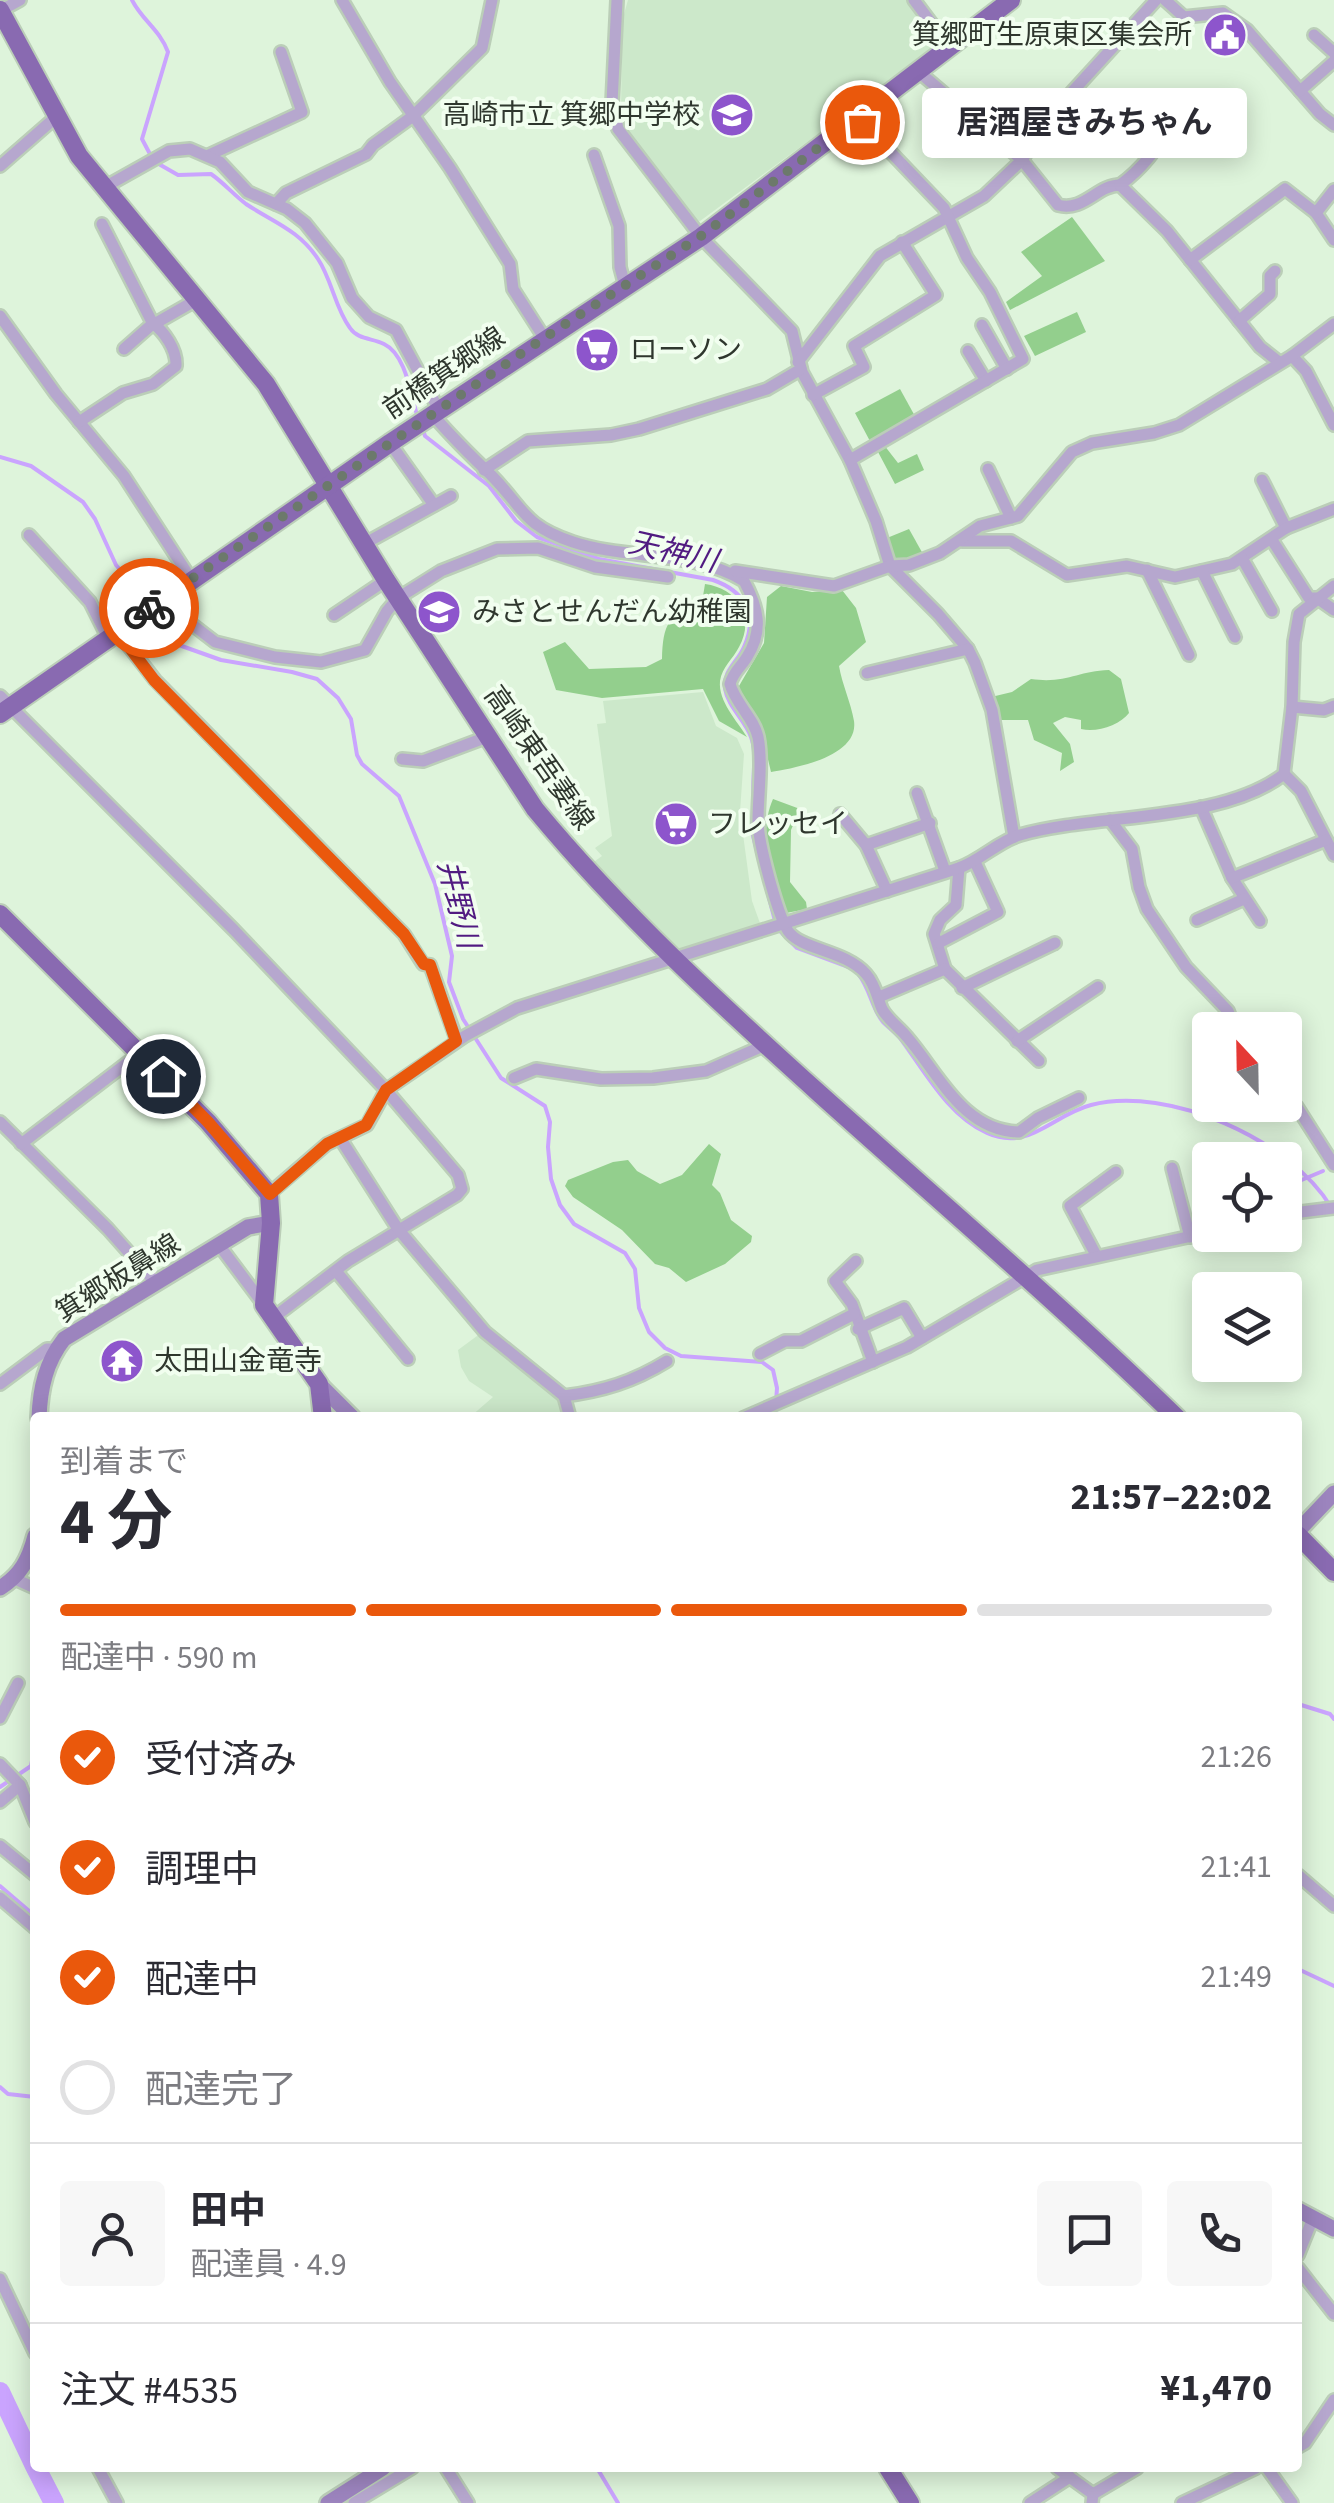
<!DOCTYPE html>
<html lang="ja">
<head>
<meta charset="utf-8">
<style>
	:root { --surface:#fff; --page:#f7f7f7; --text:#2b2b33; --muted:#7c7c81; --line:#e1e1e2; --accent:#ea580c }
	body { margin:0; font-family:"Source Sans 3","Noto Sans JP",sans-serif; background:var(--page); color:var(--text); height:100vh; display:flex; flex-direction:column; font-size:38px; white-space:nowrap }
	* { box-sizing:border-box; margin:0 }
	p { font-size:32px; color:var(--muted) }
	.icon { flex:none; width:55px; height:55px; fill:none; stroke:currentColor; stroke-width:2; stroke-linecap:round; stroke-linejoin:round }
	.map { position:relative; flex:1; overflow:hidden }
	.drawer { position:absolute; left:30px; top:1412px; width:1272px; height:1060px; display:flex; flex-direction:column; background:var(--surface); border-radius:10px; box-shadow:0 5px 25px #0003 }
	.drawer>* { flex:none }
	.needle { width:65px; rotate:338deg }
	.fabs { position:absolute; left:1192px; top:1012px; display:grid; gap:20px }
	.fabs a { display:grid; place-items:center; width:110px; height:110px; border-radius:10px; background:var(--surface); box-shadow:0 5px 25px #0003; font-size:50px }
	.pin { position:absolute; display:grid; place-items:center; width:85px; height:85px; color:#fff; margin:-42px; border:5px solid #fff; border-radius:50%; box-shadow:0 2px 10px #0007 }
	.courier { position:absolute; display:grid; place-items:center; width:100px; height:100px; margin:-50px; border:8px solid #ea580c; border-radius:50%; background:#fff; color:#222; box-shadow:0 2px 12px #0007 }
	.bubble { position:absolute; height:70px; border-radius:10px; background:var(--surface); box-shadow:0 5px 25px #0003; font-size:32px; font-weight:700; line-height:70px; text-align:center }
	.overview em { font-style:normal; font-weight:700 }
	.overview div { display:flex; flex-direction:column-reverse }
	.overview { display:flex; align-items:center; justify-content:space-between; height:170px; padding:0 30px }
	h1 { font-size:65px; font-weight:700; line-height:75px }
	.bar { display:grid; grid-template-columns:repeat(4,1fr); gap:15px 10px; align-content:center; height:120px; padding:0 30px }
	.bar i { height:12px; border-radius:8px; background:var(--line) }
	.bar .active { background:var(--accent) }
	.bar p { grid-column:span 4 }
	.line { display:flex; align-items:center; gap:25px; padding:0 30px; border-top:2px solid var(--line) }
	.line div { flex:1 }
	.round { display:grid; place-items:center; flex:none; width:105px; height:105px; border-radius:10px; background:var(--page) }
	ol { padding:0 30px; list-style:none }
	li { display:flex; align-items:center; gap:30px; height:110px }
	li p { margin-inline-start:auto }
	li .icon { padding:10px; border-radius:50%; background:var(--accent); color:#fff; stroke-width:4 }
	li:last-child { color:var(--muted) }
	li i { width:55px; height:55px; border:5px solid var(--line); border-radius:50% }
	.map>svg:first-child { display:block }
	.built { fill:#cce8ca }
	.green { fill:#93cf8d }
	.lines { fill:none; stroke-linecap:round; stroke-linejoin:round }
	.stream { stroke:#caa4fe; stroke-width:4 }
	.river { stroke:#caa4fe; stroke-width:20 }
	.street-casing { stroke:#bbceb8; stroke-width:16 }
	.secondary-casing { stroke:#bbceb8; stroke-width:20 }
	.primary-casing { stroke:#bbceb8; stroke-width:22 }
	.street { stroke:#b6a7ce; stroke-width:11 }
	.secondary { stroke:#9c84be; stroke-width:15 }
	.primary { stroke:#896ab1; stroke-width:18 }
	.done { stroke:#6c796b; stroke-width:10; stroke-dasharray:0 18 }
	.route { stroke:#ea580c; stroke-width:12 }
	.labels { text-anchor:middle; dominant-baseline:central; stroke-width:8; stroke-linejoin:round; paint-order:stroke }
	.poi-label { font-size:28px; fill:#2f372e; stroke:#f1feef; text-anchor:start }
	.street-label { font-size:28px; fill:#2f372e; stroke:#f1feef }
	.water-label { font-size:30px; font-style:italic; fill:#511b81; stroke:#f1feef }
</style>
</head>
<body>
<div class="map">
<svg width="1334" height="2503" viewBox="0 0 1334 2503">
	<rect width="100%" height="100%" fill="#def4db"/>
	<g class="built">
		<path d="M628,0H909L941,43L696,224L628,134L621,119L622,21Z"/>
		<path d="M703,692L716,726L737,738L744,754L740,812L752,901L761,926L686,951L676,949L591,864L602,856L595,848L612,836L597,724L606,723L603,701Z"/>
		<path d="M481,1333L555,1394L567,1417H470L493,1397L469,1381L461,1367L458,1350Z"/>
	</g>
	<g class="green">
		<path d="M1072,217L1105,261L1010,310L1006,302L1042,276L1021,252Z"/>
		<path d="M1077,312L1086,332L1035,356L1024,336Z"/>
		<path d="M900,389L916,418L871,443L855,413Z"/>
		<path d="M884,445L898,463L917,454L924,470L895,484L877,450Z"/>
		<path d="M909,529L923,554L910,562L894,561L887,538Z"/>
		<path d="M705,584C737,588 756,617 739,647C733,659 722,667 720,681C718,701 737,721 747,737L719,721L703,689L602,698L556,690L543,652L565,642L589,669L646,667L662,659C663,624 668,614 702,602Z"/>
		<path d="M781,586L812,592L842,590L856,608L866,642L839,666C842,684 851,703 854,721C859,756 796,768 771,772L760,726L741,700L739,686L764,643L767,597Z"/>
		<path d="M1109,670L1121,679L1129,713C1120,725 1097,733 1081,729V720L1065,717L1053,723L1070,744L1074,762L1060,771L1062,753L1034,740L1028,720H991L987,698L1012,692L1031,679C1066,684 1077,671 1109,670Z"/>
		<path d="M773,799L800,809L791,830L790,882L806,902L807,909L786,913C772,879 757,835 773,799Z"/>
		<path d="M709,1144L721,1154L712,1185L720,1193L731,1220L752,1236L751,1242L725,1264L686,1282L669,1268L655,1264L622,1230L573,1197L565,1186L568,1180L613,1162L628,1160L637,1171L660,1184L682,1175Z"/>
	</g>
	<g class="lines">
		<g class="stream">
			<path d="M132,0C142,20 160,30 168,52L142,139L151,156"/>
			<path d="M157,163L178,175L211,174C224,183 234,195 246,204C273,222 299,230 318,259C332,280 335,308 350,328C358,340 373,338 384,344C407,355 411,398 418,418"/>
			<path d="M422,427L425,436L489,486L516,521L537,537L599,559L713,580C744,591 759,614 744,647C737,663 723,670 725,689C728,707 745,720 751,737C758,755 751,780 754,800"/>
			<path d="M0,457L31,466L83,502L95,519L116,565L128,579L139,612"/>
			<path d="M143,621L162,639L221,660L292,672L317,679L338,698L351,719L357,755L362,764L399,796L435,884L452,956L449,982L463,1019L501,1078L545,1106L550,1122L548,1147L551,1179L560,1205L574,1224L625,1253L635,1269L639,1308L649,1332L665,1348L681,1356L762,1362L773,1370L777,1388L775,1418"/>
			<path d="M752,819V832L775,921"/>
			<path d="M779,930L797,948L848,967"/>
			<path d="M859,975C870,989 872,1009 883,1022C889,1028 895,1032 900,1038C924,1070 948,1116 987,1133C1029,1152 1052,1115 1091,1105C1168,1085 1291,1140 1331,1207"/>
			<path d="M1285,1187L1323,1171"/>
			<path d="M1298,1704L1330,1714L1334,1719"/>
			<path d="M0,1787L31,1766L35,1746"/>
			<path d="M0,1886L35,1916"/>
			<path d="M1298,1969L1334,1986"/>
			<path d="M0,2087L8,2094L35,2097"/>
			<path d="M597,2468L618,2503"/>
		</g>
		<g class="river">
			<path d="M0,2392L35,2466"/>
			<path d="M36,2468L54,2503"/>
		</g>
		<defs>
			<g id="street">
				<path d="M342,0L390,82L450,168L510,264L513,289L545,339"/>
				<path d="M617,0L612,103L618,129L701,237L792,331L802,372L850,460L876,521L890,566L938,614L968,649L975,663L992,710L1014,837"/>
				<path d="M914,0L950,48"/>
				<path d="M1165,0L1184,17L1223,13L1247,30L1320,114L1334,125"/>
				<path d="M0,11L20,0"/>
				<path d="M1314,35L1334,53"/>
				<path d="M919,72L1022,160L1058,205C1084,212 1097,185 1120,185L1167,231L1260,347L1279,362"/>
				<path d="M1300,91L1334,61"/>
				<path d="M209,155L302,112L281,52"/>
				<path d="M594,155L619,226L620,267L625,286"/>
				<path d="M0,166L56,117"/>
				<path d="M1120,185C1143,168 1158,149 1171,123"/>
				<path d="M103,188L169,151L190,149L220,162L248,192L287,209L305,223L337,263L352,298L369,317L396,330L439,410"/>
				<path d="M1334,190L1316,213L1334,240"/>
				<path d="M276,204L286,193L366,154L373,145L413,116L482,48L492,0"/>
				<path d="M1190,260L1285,189L1316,213"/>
				<path d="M0,316L56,394L124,476L191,579"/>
				<path d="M1239,321L1270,294V276L1275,271"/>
				<path d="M982,325L1007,369"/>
				<path d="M124,349L149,327L198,299"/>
				<path d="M968,351L986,381"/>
				<path d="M1292,356L1306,371L1334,425"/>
				<path d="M798,362L880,256L984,196L1022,160L1052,114L1156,0"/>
				<path d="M813,395L864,367L854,346L936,295L902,242"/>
				<path d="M433,415C451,436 471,456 491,475C524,508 522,525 573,542C627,560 694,550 744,581C758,607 764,630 747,657C741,667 733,672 730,684C735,703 754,718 758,737C763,761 758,796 758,821C758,842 777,913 788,931C801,950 845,950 866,974C875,984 877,997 882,1009C888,1020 899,1027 907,1037C939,1074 963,1131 1019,1132L1038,1118L1079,1098"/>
				<path d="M79,422L123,393L153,384L176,366C177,349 164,332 152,322L102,224"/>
				<path d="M390,443L434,505"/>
				<path d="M850,460L1023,359L990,292L967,258L944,208L858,118"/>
				<path d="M988,469L1011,518"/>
				<path d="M484,470L528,441L611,435L639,429L767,389L801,369"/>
				<path d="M1262,480L1286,528"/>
				<path d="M29,535L90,602L108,638"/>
				<path d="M1272,540L1309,598H1317L1334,610"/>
				<path d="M962,541H1011L1067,575L1127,566L1175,577L1232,564L1286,528L1334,509"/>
				<path d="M364,544L451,496"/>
				<path d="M1242,558L1272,611"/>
				<path d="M1147,570L1189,655"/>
				<path d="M735,571L834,586L890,566L909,565L940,553L980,526L1018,516L1072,452L1092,443L1154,433L1179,425L1292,356L1334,324"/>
				<path d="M1202,571L1235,637"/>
				<path d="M151,607L159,613L189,622L215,642L275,657L321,662L365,650L387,611L398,598L441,571L497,549L538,548L595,567L668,577"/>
				<path d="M334,615L386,580"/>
				<path d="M117,631L155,680L404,934L423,964L430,965L457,1041"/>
				<path d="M867,673L968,649"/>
				<path d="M0,696L234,930L386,1090L458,1175L462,1189L457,1195L348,1261L273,1318"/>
				<path d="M1292,707L1324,710L1334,706"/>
				<path d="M402,759L423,761L487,737"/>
				<path d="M1284,774L1301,791L1334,855"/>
				<path d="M917,793L945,871"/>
				<path d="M1201,807L1232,878L1260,921"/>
				<path d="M840,814L866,845L887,891"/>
				<path d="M1110,820L1132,849L1139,887L1147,909L1186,967L1228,1011L1235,1030"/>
				<path d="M866,845L930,823"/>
				<path d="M959,868L956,905L940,920L934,934L945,969L1039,1061"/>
				<path d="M1232,878L1326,840"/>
				<path d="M1197,920L1244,899"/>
				<path d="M939,943L998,912L975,862"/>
				<path d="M962,988L1055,943"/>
				<path d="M879,997L945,969"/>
				<path d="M1017,1041L1098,987"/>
				<path d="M514,1078L536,1069L601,1079L653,1078L706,1071L765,1045"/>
				<path d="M1285,1096L1297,1107L1334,1165"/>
				<path d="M0,1122L108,1229L156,1283"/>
				<path d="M340,1138L398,1229L485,1332L564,1396C603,1391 633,1382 667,1361"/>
				<path d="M21,1144L140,1053"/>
				<path d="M1172,1168L1190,1237"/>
				<path d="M269,1194L327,1144L367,1125L386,1090L465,1036L517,1008L959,868C981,860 999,841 1020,835C1097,813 1221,823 1284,774L1292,707L1294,642L1299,614L1334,586"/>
				<path d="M1285,1214L1334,1208"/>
				<path d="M219,1245L264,1305"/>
				<path d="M1096,1255L1070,1206L1116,1172"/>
				<path d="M856,1261L835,1281L852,1304L873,1362"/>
				<path d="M336,1271L408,1359"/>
				<path d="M858,1329L904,1308L922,1338"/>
				<path d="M760,1354L785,1341H801L854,1314"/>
				<path d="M0,1384L47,1349H56"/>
				<path d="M564,1396L570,1418"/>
				<path d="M743,1418L907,1347L1037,1270L1210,1232"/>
				<path d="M15,1579L35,1588"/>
				<path d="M0,1718L18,1683"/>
				<path d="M0,1764L20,1785L35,1822"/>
				<path d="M0,1802L20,1785"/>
				<path d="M0,1846L35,1875"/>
				<path d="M1298,1875L1334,1906"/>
				<path d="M0,1898L35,1928"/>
				<path d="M1298,2255L1313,2218"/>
				<path d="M1298,2268L1334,2314"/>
				<path d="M0,2279L35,2353"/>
				<path d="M1298,2447L1305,2443L1334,2400"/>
				<path d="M98,2468L117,2503"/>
				<path d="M446,2468L468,2503"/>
				<path d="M1057,2468L1093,2494L1092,2503"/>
				<path d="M1267,2468L1292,2503"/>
				<path d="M1093,2494L1137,2468"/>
				<path d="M354,2503L412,2468"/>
				<path d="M1030,2503L1070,2477"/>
				<path d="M1182,2503L1256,2468"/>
			</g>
			<g id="secondary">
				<path d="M319,1384L353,1418"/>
				<path d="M39,1418C40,1388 46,1362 64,1339L248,1227L271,1223"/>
				<path d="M1298,1531L1334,1493"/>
				<path d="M0,1588C21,1575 29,1559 35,1536"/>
				<path d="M1298,2210L1334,2229"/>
				<path d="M328,2503L383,2468"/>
			</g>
			<g id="primary">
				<path d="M0,10L79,156L266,384L386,580L535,809C621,913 721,1005 821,1095C940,1202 1062,1306 1177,1418"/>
				<path d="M0,714L390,443L701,237L1011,0"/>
				<path d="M0,914L208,1122L269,1194L271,1223L264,1305L319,1384L323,1418"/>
				<path d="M1298,1535L1334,1572"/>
				<path d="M888,2468L910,2503"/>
			</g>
		</defs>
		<use href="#street" class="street-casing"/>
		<use href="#secondary" class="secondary-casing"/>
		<use href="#primary" class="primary-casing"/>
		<use href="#street" class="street"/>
		<use href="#secondary" class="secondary"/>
		<use href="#primary" class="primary"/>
	</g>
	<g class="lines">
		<path class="done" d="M149,608L544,338L701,236L858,118L862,122"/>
		<path class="route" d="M149,608L117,631L154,680L404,934L424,964L430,965L456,1041L386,1090L366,1125L327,1144L270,1194L208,1122L163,1076"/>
	</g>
	<defs>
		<symbol id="civic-disc" viewBox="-11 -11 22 22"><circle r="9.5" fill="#8d55cc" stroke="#f1feef"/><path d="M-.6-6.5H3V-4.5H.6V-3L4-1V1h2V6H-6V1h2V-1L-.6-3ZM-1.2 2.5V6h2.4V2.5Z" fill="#fff"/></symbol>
		<symbol id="school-disc" viewBox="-11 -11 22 22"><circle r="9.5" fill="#8d55cc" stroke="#f1feef"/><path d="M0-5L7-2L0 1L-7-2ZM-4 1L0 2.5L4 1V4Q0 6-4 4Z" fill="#fff"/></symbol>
		<symbol id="supermarket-disc" viewBox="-11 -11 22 22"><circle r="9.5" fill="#8d55cc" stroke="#f1feef"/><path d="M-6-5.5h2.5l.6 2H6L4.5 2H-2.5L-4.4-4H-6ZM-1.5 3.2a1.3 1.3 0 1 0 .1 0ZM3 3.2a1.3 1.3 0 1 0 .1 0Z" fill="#fff"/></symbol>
		<symbol id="temple-disc" viewBox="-11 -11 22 22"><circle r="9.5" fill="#8d55cc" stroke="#f1feef"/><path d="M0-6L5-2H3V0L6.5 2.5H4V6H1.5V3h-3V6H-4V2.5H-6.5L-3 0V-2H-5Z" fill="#fff"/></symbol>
	</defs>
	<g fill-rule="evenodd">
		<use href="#civic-disc" x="1200" y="10" width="50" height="50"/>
		<use href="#school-disc" x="707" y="90" width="50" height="50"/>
		<use href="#supermarket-disc" x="572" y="325" width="50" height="50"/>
		<use href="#school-disc" x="414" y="587" width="50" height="50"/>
		<use href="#supermarket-disc" x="651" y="799" width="50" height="50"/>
		<use href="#temple-disc" x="97" y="1336" width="50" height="50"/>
	</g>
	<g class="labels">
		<g class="poi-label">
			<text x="1192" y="35" text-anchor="end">箕郷町生原東区集会所</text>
			<text x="700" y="115" text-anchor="end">高崎市立 箕郷中学校</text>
			<text x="630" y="350">ローソン</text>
			<text x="472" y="612">みさとせんだん幼稚園</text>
			<text x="708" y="824">フレッセイ</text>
			<text x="154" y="1361">太田山金竜寺</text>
		</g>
		<g class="street-label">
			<text transform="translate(444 373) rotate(-34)">前橋箕郷線</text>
			<text transform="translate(539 758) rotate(55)">高崎東吾妻線</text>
			<text transform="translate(118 1278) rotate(-32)">箕郷板鼻線</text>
		</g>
		<g class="water-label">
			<text transform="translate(673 552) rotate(13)">天神川</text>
			<text transform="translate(458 904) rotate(76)">井野川</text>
		</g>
	</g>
</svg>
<div class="fabs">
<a><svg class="needle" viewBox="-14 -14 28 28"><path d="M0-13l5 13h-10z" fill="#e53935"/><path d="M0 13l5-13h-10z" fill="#7c7c81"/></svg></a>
<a><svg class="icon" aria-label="locate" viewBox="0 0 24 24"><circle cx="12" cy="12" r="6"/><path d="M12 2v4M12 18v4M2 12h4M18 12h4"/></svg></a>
<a><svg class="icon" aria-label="layers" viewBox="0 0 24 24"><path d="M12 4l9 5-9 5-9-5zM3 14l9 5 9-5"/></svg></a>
</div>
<div class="pin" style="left:862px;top:122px;background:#ea580c"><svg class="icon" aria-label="bag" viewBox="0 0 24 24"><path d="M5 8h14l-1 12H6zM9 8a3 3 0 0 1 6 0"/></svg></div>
<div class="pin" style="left:163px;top:1076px;background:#1f2937"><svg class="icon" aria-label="home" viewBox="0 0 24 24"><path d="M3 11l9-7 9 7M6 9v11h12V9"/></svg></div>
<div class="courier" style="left:149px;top:608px"><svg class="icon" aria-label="bike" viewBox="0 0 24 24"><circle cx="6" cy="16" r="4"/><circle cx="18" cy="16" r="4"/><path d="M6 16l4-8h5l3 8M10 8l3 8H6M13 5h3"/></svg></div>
<div class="bubble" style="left:922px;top:88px;width:325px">居酒屋きみちゃん</div>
<section class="drawer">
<div class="overview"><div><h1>4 分</h1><p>到着まで</p></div><em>21:57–22:02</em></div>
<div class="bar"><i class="active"></i><i class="active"></i><i class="active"></i><i></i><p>配達中 · 590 m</p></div>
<ol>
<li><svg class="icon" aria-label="check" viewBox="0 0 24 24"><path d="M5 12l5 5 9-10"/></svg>受付済み<p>21:26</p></li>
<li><svg class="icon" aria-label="check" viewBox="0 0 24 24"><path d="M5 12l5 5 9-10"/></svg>調理中<p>21:41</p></li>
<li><svg class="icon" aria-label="check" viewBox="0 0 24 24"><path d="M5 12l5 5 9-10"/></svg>配達中<p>21:49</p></li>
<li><i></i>配達完了</li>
</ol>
<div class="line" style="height:180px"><a class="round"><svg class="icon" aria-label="person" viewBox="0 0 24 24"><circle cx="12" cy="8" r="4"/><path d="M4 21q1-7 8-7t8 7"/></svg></a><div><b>田中</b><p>配達員 · 4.9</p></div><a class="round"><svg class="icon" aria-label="chat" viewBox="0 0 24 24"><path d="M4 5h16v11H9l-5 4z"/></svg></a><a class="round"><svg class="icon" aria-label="phone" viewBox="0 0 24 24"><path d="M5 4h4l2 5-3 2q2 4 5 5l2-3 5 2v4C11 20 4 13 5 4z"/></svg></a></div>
<div class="line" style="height:130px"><div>注文 #4535</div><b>¥1,470</b></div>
</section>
</div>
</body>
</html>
